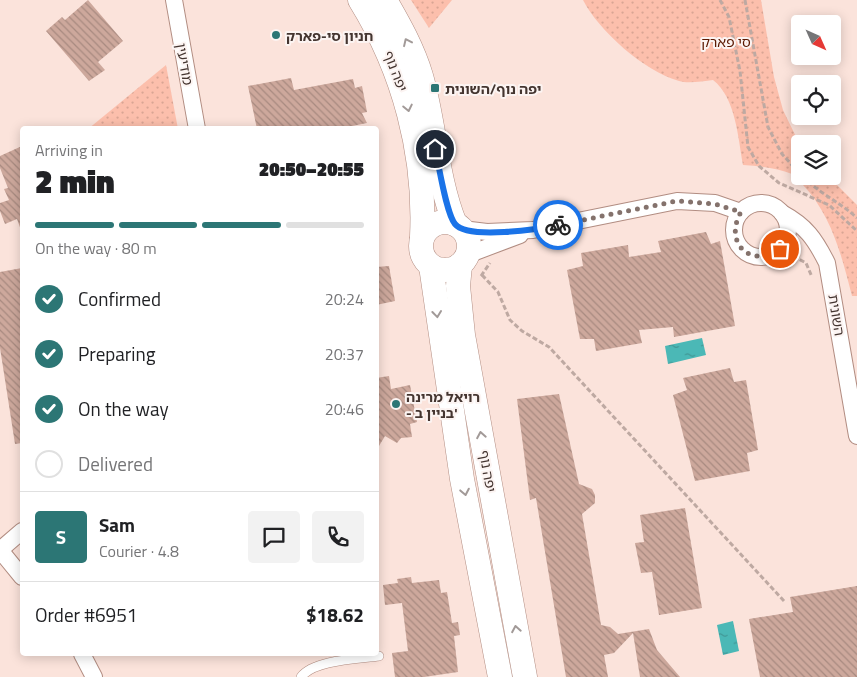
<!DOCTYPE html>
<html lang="en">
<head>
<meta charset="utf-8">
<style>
	:root { --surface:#fff; --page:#f2f2f2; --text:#202124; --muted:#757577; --line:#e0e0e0; --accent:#2c7675 }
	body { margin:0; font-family:"Titillium Web","Noto Sans Hebrew",sans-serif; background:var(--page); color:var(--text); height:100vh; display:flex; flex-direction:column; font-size:19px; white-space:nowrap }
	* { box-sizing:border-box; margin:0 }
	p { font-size:16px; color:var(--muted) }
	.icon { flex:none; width:28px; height:28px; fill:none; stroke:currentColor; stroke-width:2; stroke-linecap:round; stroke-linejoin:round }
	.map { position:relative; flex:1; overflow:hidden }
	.drawer { position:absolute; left:20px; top:126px; width:359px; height:530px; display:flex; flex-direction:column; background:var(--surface); border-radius:5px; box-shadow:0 2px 12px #0003 }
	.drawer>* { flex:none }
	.needle { width:32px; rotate:135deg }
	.buttons { position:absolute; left:791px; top:15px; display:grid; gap:10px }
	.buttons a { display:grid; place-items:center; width:50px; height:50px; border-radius:5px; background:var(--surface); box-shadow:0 2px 12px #0003; font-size:25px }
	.pin { position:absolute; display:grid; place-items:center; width:42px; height:42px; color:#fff; margin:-21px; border:2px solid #fff; border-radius:50%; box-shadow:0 1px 5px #0007 }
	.courier { position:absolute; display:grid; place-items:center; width:50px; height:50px; margin:-25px; border:4px solid #1a73e8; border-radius:50%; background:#fff; color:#222; box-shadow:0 1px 6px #0007 }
	.overview em { font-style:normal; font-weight:800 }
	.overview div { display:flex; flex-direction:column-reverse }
	.overview { display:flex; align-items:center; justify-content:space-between; height:85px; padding:0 15px }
	h1 { font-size:32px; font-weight:800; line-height:38px }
	.bar { display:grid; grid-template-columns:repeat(4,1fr); gap:8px 5px; align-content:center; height:60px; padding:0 15px }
	.bar i { height:6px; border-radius:4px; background:var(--line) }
	.bar .on { background:var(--accent) }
	.bar p { grid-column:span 4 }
	.line { display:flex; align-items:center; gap:12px; padding:0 15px; border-top:1px solid var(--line) }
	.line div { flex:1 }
	.round { display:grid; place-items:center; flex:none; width:52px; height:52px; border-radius:5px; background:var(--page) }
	ol { padding:0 15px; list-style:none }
	li { display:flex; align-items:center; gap:15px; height:55px }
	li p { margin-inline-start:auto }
	li .icon { padding:5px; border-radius:50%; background:var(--accent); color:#fff; stroke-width:4 }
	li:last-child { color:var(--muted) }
	li i { width:28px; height:28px; border:2px solid var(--line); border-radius:50% }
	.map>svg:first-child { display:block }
	.grass { fill:url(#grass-dots) }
	.water { fill:url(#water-ripples) }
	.building { fill:url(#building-back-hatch) }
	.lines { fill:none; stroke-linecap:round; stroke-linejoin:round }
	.service-casing { stroke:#b28d82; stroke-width:10 }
	.minor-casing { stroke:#b28d82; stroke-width:18 }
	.secondary-casing { stroke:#b28d82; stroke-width:25 }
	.path { stroke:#bea9a2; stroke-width:3; stroke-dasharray:5 2.5; stroke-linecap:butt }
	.service { stroke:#fff; stroke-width:9 }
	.minor { stroke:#fff; stroke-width:16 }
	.secondary { stroke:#fff; stroke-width:24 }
	.oneway { stroke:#a29a98 }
	.done { stroke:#84726c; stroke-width:5; stroke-dasharray:0 9 }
	.route { stroke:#1a73e8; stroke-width:6 }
	.poi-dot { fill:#2c7675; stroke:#fcf4f2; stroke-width:2 }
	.labels { text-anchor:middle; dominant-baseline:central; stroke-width:4; stroke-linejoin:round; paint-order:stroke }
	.poi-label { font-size:14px; font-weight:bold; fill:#443530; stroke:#fcf4f2; text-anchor:start }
	.park-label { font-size:14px; fill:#5c1901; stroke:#fcf4f2 }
	.street-label { font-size:14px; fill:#443530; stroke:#fcf4f2 }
</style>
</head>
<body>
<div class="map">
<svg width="857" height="677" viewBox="0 0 857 677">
	<defs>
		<pattern id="grass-dots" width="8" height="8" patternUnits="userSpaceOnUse" patternTransform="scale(1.25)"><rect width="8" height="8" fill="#fcbfac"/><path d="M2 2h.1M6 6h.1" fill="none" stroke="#d9a594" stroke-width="1.8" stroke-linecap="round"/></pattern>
		<pattern id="water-ripples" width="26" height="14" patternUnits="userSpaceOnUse" patternTransform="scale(1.25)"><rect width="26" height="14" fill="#4bb8b6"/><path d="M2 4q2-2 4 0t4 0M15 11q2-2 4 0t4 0" fill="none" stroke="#409694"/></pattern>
		<pattern id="building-back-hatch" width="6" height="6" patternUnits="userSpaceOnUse" patternTransform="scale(1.25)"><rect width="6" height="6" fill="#cda89c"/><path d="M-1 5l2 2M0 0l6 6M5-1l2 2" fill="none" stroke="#a88a80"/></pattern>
	</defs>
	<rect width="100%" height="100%" fill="#fbe3db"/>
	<g class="grass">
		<path d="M411,0H452L429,28Z"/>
		<path d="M583,0H761L774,77L783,110L800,145V176H828L857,205V296H852C842,257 832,216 803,185C800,181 797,176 792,174C777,168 760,166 743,165C738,138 736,98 713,80C703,81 688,84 679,81C644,71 599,31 583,0Z"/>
		<path d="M166,65L178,129H88Z"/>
	</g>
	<g class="water">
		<path d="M702,338L706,355L668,364L665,346Z"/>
		<path d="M733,621L739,651L723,655L717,625Z"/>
	</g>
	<g class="building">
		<path d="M88,0L123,41L98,62L105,70L89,81L46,31L62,17L65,20Z"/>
		<path d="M291,78L294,90L353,79L355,88L362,86L367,112L362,113L367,123L337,129H257L248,86Z"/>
		<path d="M22,146V233L17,219L5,224L0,211V203L9,200L4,189L8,188L0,168V156Z"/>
		<path d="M706,232L711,244L720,241L735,326L674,337L673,327L639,330L642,343L596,351L594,339H580L567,270L583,266L581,253L628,245L629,257L661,252L658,241Z"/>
		<path d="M389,266L395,301L376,305V267Z"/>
		<path d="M22,268V443L15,444L0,348V272Z"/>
		<path d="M730,368L734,382L746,380L758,450L747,453L750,471L695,481L673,395L687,390L683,378Z"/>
		<path d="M389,376L391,389L410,385L417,422L410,424L412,437L401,438L397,443L385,436L376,451V378Z"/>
		<path d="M559,394L579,484L592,489L595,495V503L582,514L601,625L610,627L618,634L649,629L657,650L680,677H640L633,633L614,653L604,655L608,677H566L536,498L530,500L517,399Z"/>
		<path d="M685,508L702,608L659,615L652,572L641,573L635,543L644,542L640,515Z"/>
		<path d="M411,577L412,583L439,580L441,593L447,592L452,623L458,622L460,635L454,636L458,672L424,677H395L392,653L408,651L402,603L385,605L383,585L398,583L397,579Z"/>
		<path d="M857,586V677H760L749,619L793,612L790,597Z"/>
	</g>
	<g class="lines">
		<defs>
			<path id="service" d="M301,677C314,660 358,659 379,656"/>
			<g id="minor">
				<path d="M174,0L197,129"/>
				<circle cx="761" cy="230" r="27"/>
				<path d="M782,213C806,226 815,239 827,263L857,436"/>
				<path d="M462,229L487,232L533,230L677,201L715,203L741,212"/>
				<path d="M467,255L520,235"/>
				<path d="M0,550L22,577"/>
				<path d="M0,550L22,531"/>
				<path d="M82,654L94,677"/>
			</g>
			<g id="secondary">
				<path d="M360,0C404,71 426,154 422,237"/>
				<path d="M385,0C399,24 413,49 421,76C435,124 436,177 455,224"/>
				<circle cx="445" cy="246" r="24"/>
				<path d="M460,265L458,286L463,335L525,677"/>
				<path d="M431,266L462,479L500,677"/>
			</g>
		</defs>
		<use href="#service" class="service-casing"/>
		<use href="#minor" class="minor-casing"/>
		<use href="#secondary" class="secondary-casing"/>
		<g class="path">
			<path d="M720,0L729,17L740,71L748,147L759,166L779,183L829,205L857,231"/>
			<path d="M745,0L768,127L782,154L800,174"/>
			<path d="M803,176C818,193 840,202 857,218"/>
			<path d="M780,249L806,263L812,277"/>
			<path d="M482,275L498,292L510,320L522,331L549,347L784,601"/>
			<path d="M481,276L490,263"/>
		</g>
		<use href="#service" class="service"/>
		<use href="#minor" class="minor"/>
		<use href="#secondary" class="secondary"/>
	</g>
	<defs><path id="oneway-chevron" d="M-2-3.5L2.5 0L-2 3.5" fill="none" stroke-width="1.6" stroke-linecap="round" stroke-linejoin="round" transform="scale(1.25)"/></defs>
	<g class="oneway">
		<use href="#oneway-chevron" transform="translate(407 42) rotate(-115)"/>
		<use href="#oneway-chevron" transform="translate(408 108) rotate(78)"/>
		<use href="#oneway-chevron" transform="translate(437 314) rotate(83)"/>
		<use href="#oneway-chevron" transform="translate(481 435) rotate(-100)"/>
		<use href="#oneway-chevron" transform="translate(465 492) rotate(79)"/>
		<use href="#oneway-chevron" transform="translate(516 629) rotate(-100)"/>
	</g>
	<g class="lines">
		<path class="done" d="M558,225L677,201L715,204L741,212C723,243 751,269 780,249"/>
		<path class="route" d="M435,149C439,165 446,213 455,224C468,240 539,229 558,225"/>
	</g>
	<g class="poi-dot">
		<circle cx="276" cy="35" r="5"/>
		<rect x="430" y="83" width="10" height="10" rx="2.5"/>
		<circle cx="396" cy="404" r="5"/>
	</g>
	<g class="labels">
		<g class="poi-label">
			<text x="286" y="35">חניון סי-פארק</text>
			<text x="445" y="88">יפה נוף/השונית</text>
			<text x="406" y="396">רויאל מרינה<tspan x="406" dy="16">- בניין ב'</tspan></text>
		</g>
		<g class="park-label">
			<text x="726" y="41">סי פארק</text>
		</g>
		<g class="street-label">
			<text transform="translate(185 64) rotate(80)">מודיעין</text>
			<text transform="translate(396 71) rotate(69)">יפה נוף</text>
			<text transform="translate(837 315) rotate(81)">השונית</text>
			<text transform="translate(488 471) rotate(80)">יפה נוף</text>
		</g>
	</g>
</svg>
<div class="buttons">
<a><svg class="needle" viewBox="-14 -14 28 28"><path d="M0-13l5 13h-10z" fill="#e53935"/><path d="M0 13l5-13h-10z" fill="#757577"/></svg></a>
<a><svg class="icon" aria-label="locate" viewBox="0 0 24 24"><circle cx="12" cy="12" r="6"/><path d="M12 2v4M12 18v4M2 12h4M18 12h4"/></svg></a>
<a><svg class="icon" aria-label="layers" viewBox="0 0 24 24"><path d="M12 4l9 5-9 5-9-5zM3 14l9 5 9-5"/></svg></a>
</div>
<div class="pin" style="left:780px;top:249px;background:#ea580c"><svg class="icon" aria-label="bag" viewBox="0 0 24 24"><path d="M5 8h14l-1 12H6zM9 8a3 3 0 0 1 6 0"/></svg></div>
<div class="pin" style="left:435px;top:149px;background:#1f2937"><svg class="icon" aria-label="home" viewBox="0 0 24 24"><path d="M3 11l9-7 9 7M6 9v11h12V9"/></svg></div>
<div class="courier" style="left:558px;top:225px"><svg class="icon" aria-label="bike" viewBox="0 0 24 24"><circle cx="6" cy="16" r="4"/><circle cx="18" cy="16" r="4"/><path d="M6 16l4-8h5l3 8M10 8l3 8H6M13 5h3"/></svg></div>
<section class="drawer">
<div class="overview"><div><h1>2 min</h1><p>Arriving in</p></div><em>20:50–20:55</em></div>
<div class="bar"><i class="on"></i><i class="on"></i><i class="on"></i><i></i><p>On the way · 80 m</p></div>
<ol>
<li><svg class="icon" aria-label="check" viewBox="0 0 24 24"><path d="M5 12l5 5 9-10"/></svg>Confirmed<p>20:24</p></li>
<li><svg class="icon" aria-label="check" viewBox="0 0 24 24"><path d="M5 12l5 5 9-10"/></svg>Preparing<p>20:37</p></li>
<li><svg class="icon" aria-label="check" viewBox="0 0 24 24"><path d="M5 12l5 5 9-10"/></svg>On the way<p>20:46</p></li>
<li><i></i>Delivered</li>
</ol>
<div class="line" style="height:90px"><b class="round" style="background:var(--accent);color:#fff">S</b><div><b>Sam</b><p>Courier · 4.8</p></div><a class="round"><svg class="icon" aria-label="chat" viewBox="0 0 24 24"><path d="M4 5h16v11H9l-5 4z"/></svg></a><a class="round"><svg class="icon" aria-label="phone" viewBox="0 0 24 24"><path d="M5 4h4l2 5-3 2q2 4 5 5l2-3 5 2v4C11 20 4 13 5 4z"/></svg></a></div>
<div class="line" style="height:65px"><div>Order #6951</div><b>$18.62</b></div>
</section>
</div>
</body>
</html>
